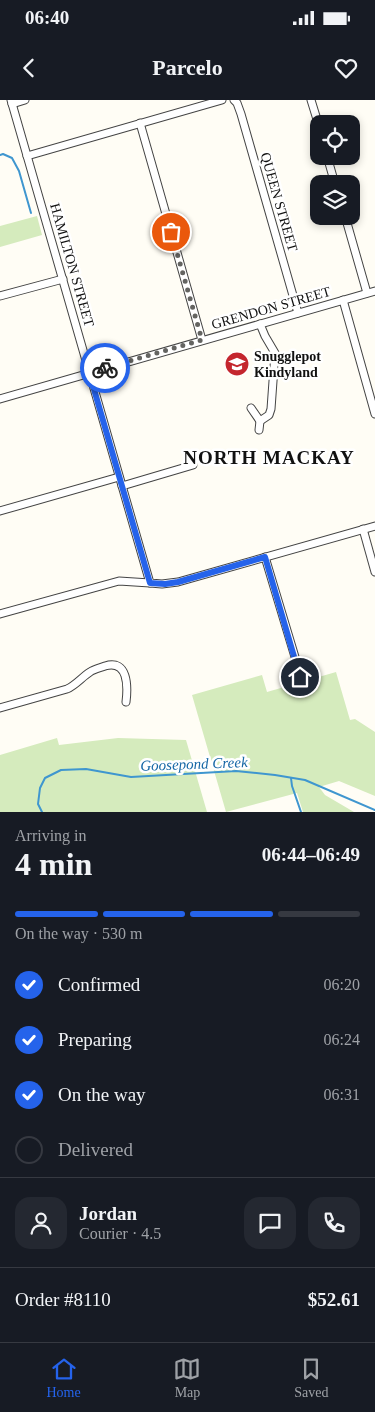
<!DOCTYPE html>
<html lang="en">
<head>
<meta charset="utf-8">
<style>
	:root { --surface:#171b24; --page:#242831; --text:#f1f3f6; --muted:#9ea1a6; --line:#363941; --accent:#2563eb }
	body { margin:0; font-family:"Times New Roman",serif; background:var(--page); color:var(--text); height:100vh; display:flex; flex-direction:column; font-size:19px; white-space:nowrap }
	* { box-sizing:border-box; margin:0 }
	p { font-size:16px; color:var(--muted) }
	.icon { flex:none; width:28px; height:28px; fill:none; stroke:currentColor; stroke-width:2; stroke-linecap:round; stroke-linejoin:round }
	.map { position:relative; height:712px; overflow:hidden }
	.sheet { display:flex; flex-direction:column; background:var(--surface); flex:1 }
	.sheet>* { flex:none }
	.buttons { position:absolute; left:310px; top:15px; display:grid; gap:10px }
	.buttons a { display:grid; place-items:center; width:50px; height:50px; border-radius:10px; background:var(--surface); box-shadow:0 2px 8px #0003; font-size:25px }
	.pin { position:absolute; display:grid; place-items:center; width:42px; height:42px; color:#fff; margin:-21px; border:2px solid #fff; border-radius:50%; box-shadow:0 1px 5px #0007 }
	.courier { position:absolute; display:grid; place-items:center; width:50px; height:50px; margin:-25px; border:4px solid #2563eb; border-radius:50%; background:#fff; color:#222; box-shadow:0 1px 6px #0007 }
	.headline em { font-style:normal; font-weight:800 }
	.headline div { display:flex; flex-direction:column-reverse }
	.headline { display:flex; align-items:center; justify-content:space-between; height:85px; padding:0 15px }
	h1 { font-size:32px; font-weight:800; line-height:38px }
	.bar { display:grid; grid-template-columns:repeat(4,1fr); gap:8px 5px; align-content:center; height:60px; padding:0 15px }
	.bar i { height:6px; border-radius:4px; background:var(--line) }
	.bar .current { background:var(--accent) }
	.bar p { grid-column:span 4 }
	.line { display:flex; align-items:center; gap:12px; padding:0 15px; border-top:1px solid var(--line) }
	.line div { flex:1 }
	.round { display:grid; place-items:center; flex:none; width:52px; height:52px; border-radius:15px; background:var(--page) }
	ol { padding:0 15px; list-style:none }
	li { display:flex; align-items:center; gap:15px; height:55px }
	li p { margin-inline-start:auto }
	li .icon { padding:5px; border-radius:50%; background:var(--accent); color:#fff; stroke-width:4 }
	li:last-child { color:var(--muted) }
	li i { width:28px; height:28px; border:2px solid var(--line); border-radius:50% }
	.status { display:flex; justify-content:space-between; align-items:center; height:35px; padding:0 25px; background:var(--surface); direction:ltr }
	.status svg { height:14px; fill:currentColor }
	header { display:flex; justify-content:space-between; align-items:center; height:65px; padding:0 15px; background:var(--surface); font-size:22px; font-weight:800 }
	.tabs { display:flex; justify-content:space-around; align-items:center; height:70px; border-top:1px solid var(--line); background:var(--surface); font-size:14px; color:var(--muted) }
	.tabs a { display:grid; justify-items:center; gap:2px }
	.tabs .current { color:var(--accent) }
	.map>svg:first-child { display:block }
	.green { fill:#d5ebbd }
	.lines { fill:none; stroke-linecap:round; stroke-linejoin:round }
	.stream { stroke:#3f96cf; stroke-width:2 }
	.minor-casing { stroke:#444; stroke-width:9 }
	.minor { stroke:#fff; stroke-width:7 }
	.done { stroke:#646461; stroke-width:5; stroke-dasharray:0 9 }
	.route { stroke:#2563eb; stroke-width:6 }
	.labels { text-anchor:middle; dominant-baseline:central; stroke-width:5; stroke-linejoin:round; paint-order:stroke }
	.street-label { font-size:14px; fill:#111; stroke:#fff }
	.poi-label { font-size:14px; font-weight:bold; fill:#111; stroke:#fff; text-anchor:start }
	.water-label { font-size:15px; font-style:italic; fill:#1768a6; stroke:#fff }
	.district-label { font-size:19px; font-weight:bold; letter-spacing:1px; fill:#111; stroke:#fff }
</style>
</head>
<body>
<div class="status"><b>06:40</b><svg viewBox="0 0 49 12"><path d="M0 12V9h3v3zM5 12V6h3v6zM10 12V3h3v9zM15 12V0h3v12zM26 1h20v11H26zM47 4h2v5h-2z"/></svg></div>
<header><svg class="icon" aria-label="back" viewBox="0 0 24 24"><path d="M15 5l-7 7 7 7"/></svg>Parcelo<svg class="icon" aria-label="heart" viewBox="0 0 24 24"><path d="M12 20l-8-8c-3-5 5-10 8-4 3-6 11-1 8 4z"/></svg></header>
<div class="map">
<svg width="375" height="712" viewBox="0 0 375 712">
	<rect width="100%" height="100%" fill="#fffdf5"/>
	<g class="green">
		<path d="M37,116L42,135L0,147V126Z"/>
		<path d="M336,572L350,620L355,619L375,632V696L339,681L319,687L325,695L354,712H303L297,693L226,712L192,595L262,575L267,592Z"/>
		<path d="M57,638L59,645L118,638L186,640L207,712H0V655Z"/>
	</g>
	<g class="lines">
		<g class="stream">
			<path d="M0,55L3,54L12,58L19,71L31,113"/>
			<path d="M291,678L292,686L301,712"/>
			<path d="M42,712L38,704L40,688L45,678L61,670L86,669L131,677L236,671L275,675L305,680L375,710"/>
		</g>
		<defs>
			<g id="minor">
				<path d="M11,0L150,483L162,484L178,482L375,426"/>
				<path d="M234,0L237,3L241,14L298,213"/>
				<path d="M311,0L319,26"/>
				<path d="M12,4L25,0"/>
				<path d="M140,23L202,240"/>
				<path d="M27,56L222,0"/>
				<path d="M327,56L335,84"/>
				<path d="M345,116L367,193"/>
				<path d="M0,196L63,179"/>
				<path d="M343,200L375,314"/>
				<path d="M0,299L375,191"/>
				<path d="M251,308L260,321L269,315L271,309L275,253L265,236L260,224"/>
				<path d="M259,330L260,321"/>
				<path d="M122,386L193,365"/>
				<path d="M0,411L119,377"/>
				<path d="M363,429L375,472"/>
				<path d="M265,457L301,577"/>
				<path d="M0,514L119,481L150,483"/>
				<path d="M0,608L67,589C76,585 82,577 90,572C94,569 100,568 105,566C128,559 128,586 126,602"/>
			</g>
		</defs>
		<use href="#minor" class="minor-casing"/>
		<use href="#minor" class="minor"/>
	</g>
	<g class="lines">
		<path class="done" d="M105,268L202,240L171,132"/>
		<path class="route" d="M105,268L89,272L150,483L165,484L178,482L265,457L300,577"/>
	</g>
	<defs>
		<symbol id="school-disc" viewBox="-11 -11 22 22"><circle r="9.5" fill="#c4262e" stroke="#fff"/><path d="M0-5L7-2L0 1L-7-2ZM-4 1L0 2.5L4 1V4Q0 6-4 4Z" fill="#fff"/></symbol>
	</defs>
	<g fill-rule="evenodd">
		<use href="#school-disc" x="223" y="250" width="28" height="28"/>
	</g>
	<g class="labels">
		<g class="street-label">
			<text transform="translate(279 102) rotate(74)">QUEEN STREET</text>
			<text transform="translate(72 165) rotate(74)">HAMILTON STREET</text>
			<text transform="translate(271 208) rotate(-16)">GRENDON STREET</text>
		</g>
		<g class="poi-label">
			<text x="254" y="256">Snugglepot<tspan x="254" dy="16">Kindyland</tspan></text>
		</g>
		<g class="water-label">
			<text transform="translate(194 664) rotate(-2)">Goosepond Creek</text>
		</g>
		<g class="district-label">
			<text x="269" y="357">NORTH MACKAY</text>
		</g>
	</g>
</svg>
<div class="buttons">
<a><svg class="icon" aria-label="locate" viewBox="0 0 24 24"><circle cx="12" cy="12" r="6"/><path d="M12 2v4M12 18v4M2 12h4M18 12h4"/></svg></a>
<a><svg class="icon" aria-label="layers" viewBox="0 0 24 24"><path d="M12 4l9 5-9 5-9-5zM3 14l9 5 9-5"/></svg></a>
</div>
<div class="pin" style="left:171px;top:132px;background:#ea580c"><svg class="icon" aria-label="bag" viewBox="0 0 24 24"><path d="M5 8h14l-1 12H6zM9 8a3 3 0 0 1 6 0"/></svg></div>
<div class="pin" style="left:300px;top:577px;background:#1f2937"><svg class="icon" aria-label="home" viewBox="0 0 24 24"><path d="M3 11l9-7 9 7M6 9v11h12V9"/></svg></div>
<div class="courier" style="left:105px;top:268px"><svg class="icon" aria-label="bike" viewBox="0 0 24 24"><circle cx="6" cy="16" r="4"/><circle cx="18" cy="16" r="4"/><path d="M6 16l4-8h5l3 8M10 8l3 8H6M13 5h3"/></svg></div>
</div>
<section class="sheet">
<div class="headline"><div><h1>4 min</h1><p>Arriving in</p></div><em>06:44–06:49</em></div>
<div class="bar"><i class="current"></i><i class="current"></i><i class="current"></i><i></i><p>On the way · 530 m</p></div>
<ol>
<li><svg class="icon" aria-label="check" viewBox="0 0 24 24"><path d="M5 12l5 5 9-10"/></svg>Confirmed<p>06:20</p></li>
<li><svg class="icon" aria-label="check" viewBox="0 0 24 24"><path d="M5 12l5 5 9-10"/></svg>Preparing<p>06:24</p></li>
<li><svg class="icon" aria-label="check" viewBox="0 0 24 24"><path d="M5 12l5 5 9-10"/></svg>On the way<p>06:31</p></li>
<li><i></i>Delivered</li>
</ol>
<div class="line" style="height:90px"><a class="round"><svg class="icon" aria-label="person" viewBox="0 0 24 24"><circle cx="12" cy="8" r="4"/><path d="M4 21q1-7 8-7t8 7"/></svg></a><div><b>Jordan</b><p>Courier · 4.5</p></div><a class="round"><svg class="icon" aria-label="chat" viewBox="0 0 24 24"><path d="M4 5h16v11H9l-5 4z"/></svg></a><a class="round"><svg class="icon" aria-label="phone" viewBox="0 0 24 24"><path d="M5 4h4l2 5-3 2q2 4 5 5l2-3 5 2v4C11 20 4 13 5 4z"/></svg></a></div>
<div class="line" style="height:65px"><div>Order #8110</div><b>$52.61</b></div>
</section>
<nav class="tabs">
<a class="current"><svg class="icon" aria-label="home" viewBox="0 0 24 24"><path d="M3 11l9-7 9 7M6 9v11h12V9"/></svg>Home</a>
<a><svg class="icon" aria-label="map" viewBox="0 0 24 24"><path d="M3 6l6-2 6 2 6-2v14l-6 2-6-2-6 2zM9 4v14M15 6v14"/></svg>Map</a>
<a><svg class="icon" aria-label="saved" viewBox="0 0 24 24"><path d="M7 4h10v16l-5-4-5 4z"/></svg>Saved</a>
</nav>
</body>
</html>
